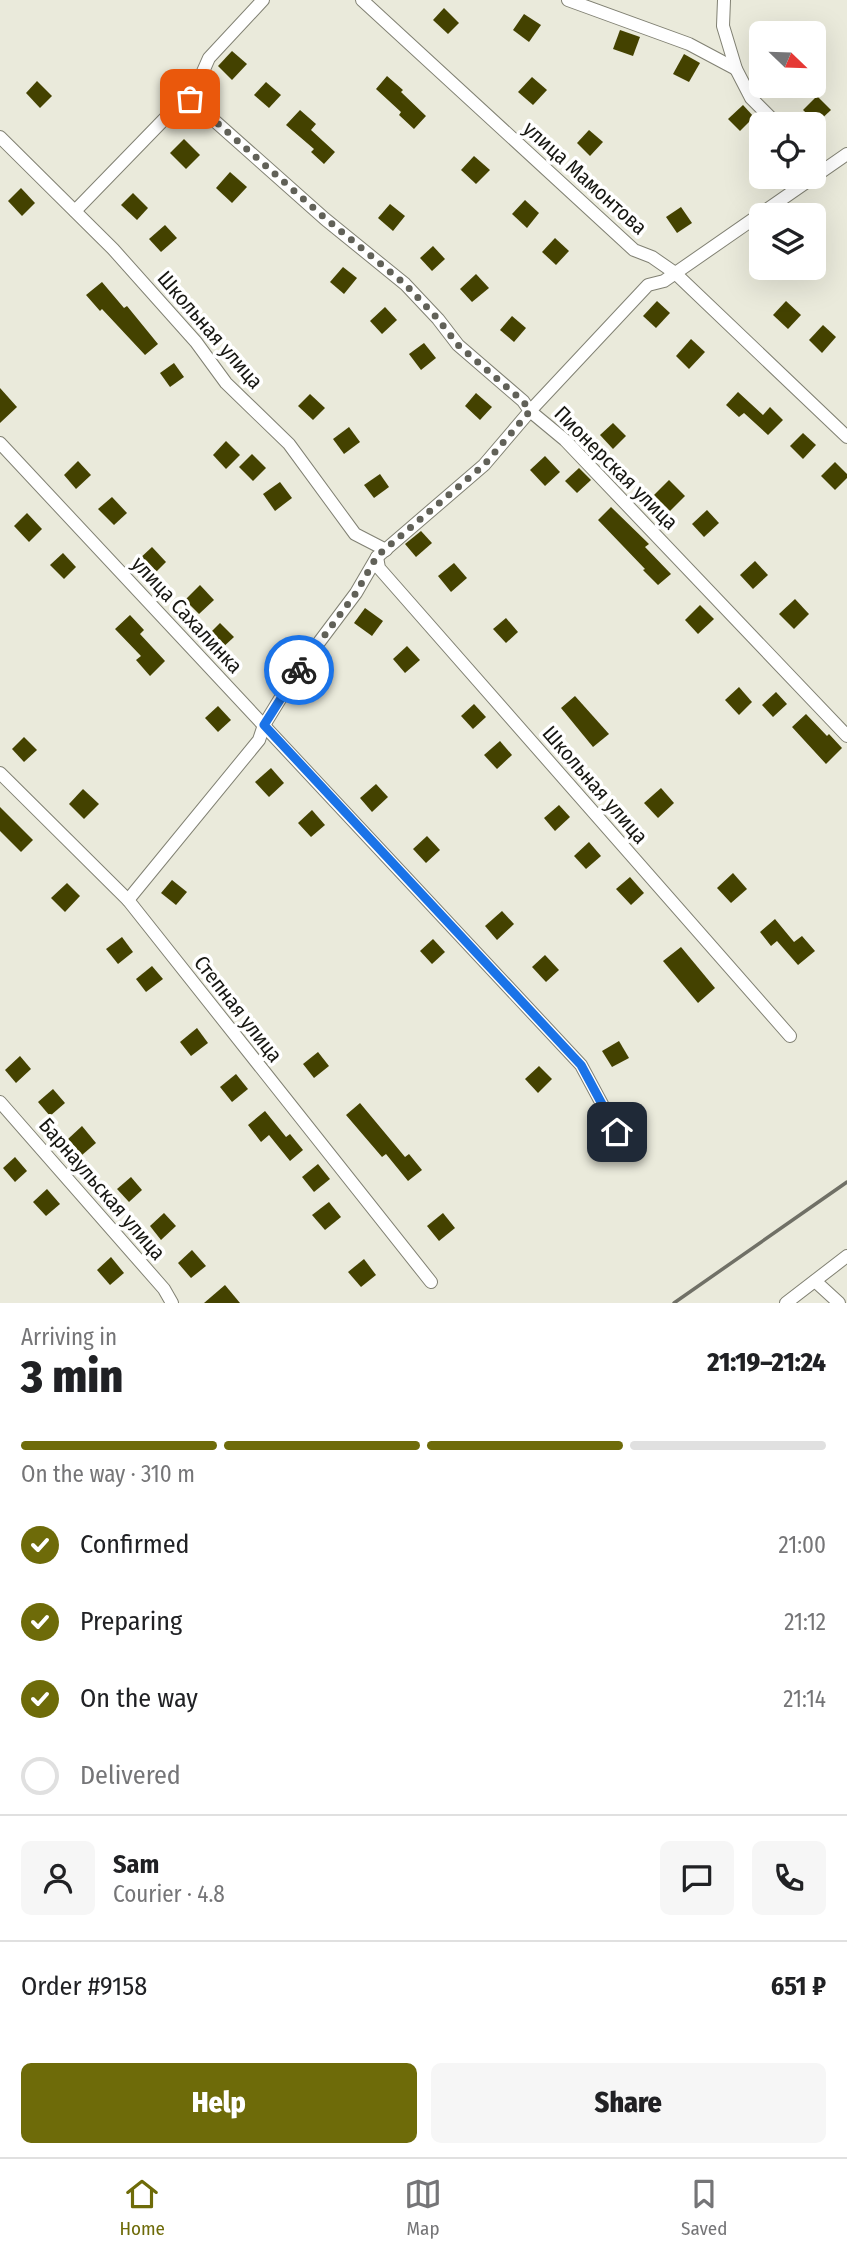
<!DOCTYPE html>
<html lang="en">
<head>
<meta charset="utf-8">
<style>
	:root { --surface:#fff; --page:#f6f6f6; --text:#202124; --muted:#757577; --line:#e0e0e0; --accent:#6e6b09 }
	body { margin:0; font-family:"Fira Sans Condensed",sans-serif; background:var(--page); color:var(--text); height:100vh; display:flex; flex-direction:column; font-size:26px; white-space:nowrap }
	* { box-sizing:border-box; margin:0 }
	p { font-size:23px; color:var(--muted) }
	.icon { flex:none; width:38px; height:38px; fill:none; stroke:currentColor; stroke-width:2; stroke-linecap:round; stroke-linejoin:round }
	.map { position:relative; height:1303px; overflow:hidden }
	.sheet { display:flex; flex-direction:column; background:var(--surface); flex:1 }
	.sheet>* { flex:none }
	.needle { width:46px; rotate:113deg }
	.fabs { position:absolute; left:749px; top:21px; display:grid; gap:14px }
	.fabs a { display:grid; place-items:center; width:77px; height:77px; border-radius:10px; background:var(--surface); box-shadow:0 7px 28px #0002; font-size:35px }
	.pin { position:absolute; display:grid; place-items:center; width:60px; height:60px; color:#fff; margin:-30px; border-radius:14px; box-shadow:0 4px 10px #0006 }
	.courier { position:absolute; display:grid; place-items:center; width:70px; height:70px; margin:-35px; border:5px solid #1a73e8; border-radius:50%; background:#fff; color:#222; box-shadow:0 2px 9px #0007 }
	.summary em { font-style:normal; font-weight:800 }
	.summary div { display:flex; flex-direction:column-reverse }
	.summary { display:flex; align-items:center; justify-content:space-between; height:119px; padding:0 21px }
	h1 { font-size:46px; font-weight:800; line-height:52px }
	.bar { display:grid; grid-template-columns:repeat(4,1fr); gap:10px 7px; align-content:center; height:84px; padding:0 21px }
	.bar i { height:9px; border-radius:5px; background:var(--line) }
	.bar .current { background:var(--accent) }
	.bar p { grid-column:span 4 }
	.line { display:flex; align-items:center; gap:18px; padding:0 21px; border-top:2px solid var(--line) }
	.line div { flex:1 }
	.round { display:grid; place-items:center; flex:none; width:74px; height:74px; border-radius:10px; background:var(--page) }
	ol { padding:0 21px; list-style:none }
	li { display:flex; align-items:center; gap:21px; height:77px }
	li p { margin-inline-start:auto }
	li .icon { padding:7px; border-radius:50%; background:var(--accent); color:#fff; stroke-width:4 }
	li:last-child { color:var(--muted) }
	li i { width:38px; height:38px; border:4px solid var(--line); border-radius:50% }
	.cta { display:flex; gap:14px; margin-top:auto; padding:14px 21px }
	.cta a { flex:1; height:80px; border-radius:10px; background:var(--accent); color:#fff; font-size:28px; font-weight:800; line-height:80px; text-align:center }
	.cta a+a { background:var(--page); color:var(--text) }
	.menu { display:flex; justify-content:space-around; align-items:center; height:98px; border-top:2px solid var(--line); background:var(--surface); font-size:19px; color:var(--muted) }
	.menu a { display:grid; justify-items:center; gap:4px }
	.menu .current { color:var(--accent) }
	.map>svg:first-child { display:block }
	.building { fill:#444200 }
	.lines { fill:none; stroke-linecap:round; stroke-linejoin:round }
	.minor-casing { stroke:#818173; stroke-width:14 }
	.minor { stroke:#fff; stroke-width:12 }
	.rail { stroke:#707066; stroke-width:3.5 }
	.done { stroke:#616158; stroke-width:7; stroke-dasharray:0 12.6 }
	.route { stroke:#1a73e8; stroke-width:9 }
	.labels { text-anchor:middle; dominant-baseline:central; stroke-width:7; stroke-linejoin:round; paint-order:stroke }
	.street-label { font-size:21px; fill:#171712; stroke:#fff }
</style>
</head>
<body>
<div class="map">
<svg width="847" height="1303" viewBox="0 0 847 1303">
	<rect width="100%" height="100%" fill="#eaeadb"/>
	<g class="building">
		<path d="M444,8L459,23L448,34L433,20Z"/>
		<path d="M524,14L541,25L529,42L513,30Z"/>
		<path d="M620,30L640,37L633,56L613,49Z"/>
		<path d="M232,51L247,64L232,80L218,66Z"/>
		<path d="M684,54L700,63L689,82L673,74Z"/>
		<path d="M387,76L403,90L401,92L426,116L414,129L399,115L401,112L376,89Z"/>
		<path d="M532,77L547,90L533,105L518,92Z"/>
		<path d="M37,81L52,96L40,108L26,93Z"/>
		<path d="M266,82L281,95L269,108L254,95Z"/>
		<path d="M817,96L831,110L817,123L803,110Z"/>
		<path d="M743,105L754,117L740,131L728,119Z"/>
		<path d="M300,110L316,124L311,130L335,152L324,164L311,152L314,149L286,125Z"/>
		<path d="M589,130L603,142L590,156L577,143Z"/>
		<path d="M184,139L200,155L186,169L170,153Z"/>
		<path d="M474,156L490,170L476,184L461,170Z"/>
		<path d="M230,172L247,187L232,203L216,188Z"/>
		<path d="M21,188L35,203L22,216L8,201Z"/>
		<path d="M133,193L148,208L137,220L121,205Z"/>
		<path d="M525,200L539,213L527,228L512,214Z"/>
		<path d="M390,204L405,216L393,231L378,218Z"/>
		<path d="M681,207L692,223L677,233L666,217Z"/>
		<path d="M165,225L177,238L161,252L149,239Z"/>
		<path d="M555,238L569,251L556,265L542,252Z"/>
		<path d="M433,246L445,259L432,271L420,258Z"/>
		<path d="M343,267L357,278L344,294L330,282Z"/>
		<path d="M476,274L489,288L472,302L460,289Z"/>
		<path d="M102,282L124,308L127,306L158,344L145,355L102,309L100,311L86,295Z"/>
		<path d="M657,301L670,313L656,328L643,316Z"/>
		<path d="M786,301L801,315L788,329L773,315Z"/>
		<path d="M385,307L397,320L382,334L370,321Z"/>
		<path d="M512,316L526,328L514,342L500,330Z"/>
		<path d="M823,325L836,337L822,353L809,340Z"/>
		<path d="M691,339L705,352L689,369L676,356Z"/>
		<path d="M424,343L436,358L421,370L409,354Z"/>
		<path d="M174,363L184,377L170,387L160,373Z"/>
		<path d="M0,388L17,407L0,423Z"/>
		<path d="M738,392L763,415L770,407L783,420L768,435L744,413L739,417L726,405Z"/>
		<path d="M476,393L492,407L480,420L465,406Z"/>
		<path d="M310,394L325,408L313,420L298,406Z"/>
		<path d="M613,423L626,436L613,449L600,435Z"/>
		<path d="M349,427L360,442L344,454L333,439Z"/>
		<path d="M803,433L816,445L803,459L790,446Z"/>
		<path d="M226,441L240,455L226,469L213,455Z"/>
		<path d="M252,454L266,468L253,481L239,467Z"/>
		<path d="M545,456L560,472L545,486L530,470Z"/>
		<path d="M78,461L91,475L76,489L64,475Z"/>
		<path d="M835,462L847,474V478L835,490L821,476Z"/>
		<path d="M579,468L591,480L577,493L565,481Z"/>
		<path d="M380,474L389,487L374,498L364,485Z"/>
		<path d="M669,480L685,496L670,511L654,495Z"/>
		<path d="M280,482L292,498L275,511L263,494Z"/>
		<path d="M112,497L127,513L114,525L98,509Z"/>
		<path d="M611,507L649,544L645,547L671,574L658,585L643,570L645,569L598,520Z"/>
		<path d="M707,510L719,523L704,537L692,524Z"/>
		<path d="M27,513L42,529L29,542L14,526Z"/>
		<path d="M421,531L432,543L416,557L405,544Z"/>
		<path d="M152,547L166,562L152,576L137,561Z"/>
		<path d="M63,553L76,567L64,579L50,565Z"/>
		<path d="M755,561L768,575L753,589L740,575Z"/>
		<path d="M454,563L467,578L451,592L438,576Z"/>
		<path d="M200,585L214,600L199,614L185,600Z"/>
		<path d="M795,599L809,614L794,629L779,614Z"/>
		<path d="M700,605L714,619L698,634L685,620Z"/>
		<path d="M365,608L383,621L372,636L354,623Z"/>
		<path d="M130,615L144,630L140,634L165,661L150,676L136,660L141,656L115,629Z"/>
		<path d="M506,618L518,632L506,643L493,629Z"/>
		<path d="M220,623L234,637L220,650L207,636Z"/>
		<path d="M407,646L420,660L405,673L393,659Z"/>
		<path d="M739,687L752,702L739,715L725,700Z"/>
		<path d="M776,692L787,704L773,717L762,705Z"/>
		<path d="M575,696L609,734L593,747L561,708Z"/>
		<path d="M474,704L486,717L473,729L461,716Z"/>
		<path d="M218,706L231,720L218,732L205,718Z"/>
		<path d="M806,714L827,736L829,734L842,748L826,764L792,727Z"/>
		<path d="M24,737L37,750L24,762L12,749Z"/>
		<path d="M500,741L512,755L497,769L484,755Z"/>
		<path d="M271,768L284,783L269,797L255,782Z"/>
		<path d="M376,784L388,797L372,812L360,798Z"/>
		<path d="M661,788L674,803L658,818L644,803Z"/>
		<path d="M83,789L99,804L84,819L69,804Z"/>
		<path d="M559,805L570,817L555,831L544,818Z"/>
		<path d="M0,807L33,840L21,852L0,831Z"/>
		<path d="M312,810L325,825L311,837L298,823Z"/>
		<path d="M427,836L440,850L426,863L413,849Z"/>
		<path d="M589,842L601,856L586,869L574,856Z"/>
		<path d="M733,873L747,889L731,903L717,888Z"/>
		<path d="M630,877L644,893L631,905L616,889Z"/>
		<path d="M172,880L187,892L176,905L161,893Z"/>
		<path d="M67,883L80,896L65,912L51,898Z"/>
		<path d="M502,911L514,924L497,940L485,926Z"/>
		<path d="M775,919L794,942L802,936L815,951L798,965L777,941L771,946L760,932Z"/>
		<path d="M122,937L133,952L118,964L106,949Z"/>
		<path d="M433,939L445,952L432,964L420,951Z"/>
		<path d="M681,947L715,988L698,1003L663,961Z"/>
		<path d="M545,955L559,970L546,982L532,967Z"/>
		<path d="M152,966L163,979L146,992L136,979Z"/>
		<path d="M197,1028L208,1043L191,1056L180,1042Z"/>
		<path d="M619,1041L629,1058L612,1067L602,1051Z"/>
		<path d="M318,1052L329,1066L314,1078L303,1064Z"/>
		<path d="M20,1056L31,1069L16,1083L5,1070Z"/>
		<path d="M539,1066L552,1079L538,1093L525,1079Z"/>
		<path d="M236,1074L248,1089L232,1102L220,1087Z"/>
		<path d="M53,1089L65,1103L50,1116L38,1102Z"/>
		<path d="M360,1103L405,1157L409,1154L422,1170L408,1181L386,1154L382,1157L346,1115Z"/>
		<path d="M265,1111L286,1137L290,1134L303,1150L290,1161L269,1135L261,1142L248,1125Z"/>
		<path d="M82,1126L96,1143L82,1155L68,1139Z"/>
		<path d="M15,1157L27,1171L15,1182L3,1168Z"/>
		<path d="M318,1164L330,1179L314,1192L302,1177Z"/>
		<path d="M131,1177L142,1190L129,1202L117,1189Z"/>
		<path d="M47,1189L60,1204L46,1216L33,1202Z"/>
		<path d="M329,1202L341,1217L325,1230L312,1215Z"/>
		<path d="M164,1213L176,1226L161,1240L150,1226Z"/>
		<path d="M443,1213L455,1228L439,1241L427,1226Z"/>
		<path d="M192,1250L206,1266L191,1278L178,1263Z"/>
		<path d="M111,1257L124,1273L110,1285L97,1270Z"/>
		<path d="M364,1259L376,1275L361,1287L348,1272Z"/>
		<path d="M225,1285L240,1303H204Z"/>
	</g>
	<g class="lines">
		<defs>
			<g id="minor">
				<path d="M362,0L634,250L652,257L675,273L847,437"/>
				<path d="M568,0L689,44L736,69"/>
				<path d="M724,0L723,26L736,69L751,98L777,124"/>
				<path d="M190,99L325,219L405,284L438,319L458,345L523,401L530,411L565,440L847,736"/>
				<path d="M0,137L113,249L196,342L226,383L289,444L355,534L386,550"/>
				<path d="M75,211L177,106L190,101L209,58L263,0"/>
				<path d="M0,443L581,1065L617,1132"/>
				<path d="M377,557L379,568L790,1036"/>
				<path d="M0,773L128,900L431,1282"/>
				<path d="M128,900L259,740L264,725L296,673L356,593L377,557L484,465L530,411L648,285L664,281L847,154"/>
				<path d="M0,1102L164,1289L172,1303"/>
				<path d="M815,1281L839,1303"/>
				<path d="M786,1303L847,1256"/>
			</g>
		</defs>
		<use href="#minor" class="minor-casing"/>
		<use href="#minor" class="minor"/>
		<path class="rail" d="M674,1303L847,1182"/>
	</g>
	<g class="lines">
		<path class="done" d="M190,99L326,219L405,284L438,319L458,345L523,401L530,411L484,465L377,556L356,593L299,670"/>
		<path class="route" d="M299,670L264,725L581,1065L617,1132"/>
	</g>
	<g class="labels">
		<g class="street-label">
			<text transform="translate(585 178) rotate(42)">улица Мамонтова</text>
			<text transform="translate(210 330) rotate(49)">Школьная улица</text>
			<text transform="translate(616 468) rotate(45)">Пионерская улица</text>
			<text transform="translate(187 615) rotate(47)">улица Сахалинка</text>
			<text transform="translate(595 785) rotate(49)">Школьная улица</text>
			<text transform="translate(238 1009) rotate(52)">Степная улица</text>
			<text transform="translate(102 1189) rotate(49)">Барнаульская улица</text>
		</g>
	</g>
</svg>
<div class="fabs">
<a><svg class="needle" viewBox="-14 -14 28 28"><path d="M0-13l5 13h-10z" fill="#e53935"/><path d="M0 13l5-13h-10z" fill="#757577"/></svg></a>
<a><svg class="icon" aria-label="locate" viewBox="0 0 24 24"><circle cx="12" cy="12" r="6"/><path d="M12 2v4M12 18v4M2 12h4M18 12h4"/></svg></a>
<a><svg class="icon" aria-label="layers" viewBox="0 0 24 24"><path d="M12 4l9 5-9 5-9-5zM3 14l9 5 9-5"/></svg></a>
</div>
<div class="pin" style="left:190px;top:99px;background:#ea580c"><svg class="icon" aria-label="bag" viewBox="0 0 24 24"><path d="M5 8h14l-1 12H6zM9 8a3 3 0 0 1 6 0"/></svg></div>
<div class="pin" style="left:617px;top:1132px;background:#1f2937"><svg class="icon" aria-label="home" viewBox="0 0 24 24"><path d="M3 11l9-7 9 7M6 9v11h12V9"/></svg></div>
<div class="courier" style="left:299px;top:670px"><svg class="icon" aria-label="bike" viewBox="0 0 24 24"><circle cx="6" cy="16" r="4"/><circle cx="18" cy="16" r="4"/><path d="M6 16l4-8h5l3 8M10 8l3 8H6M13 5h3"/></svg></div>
</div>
<section class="sheet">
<div class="summary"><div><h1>3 min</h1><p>Arriving in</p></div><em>21:19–21:24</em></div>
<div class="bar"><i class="current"></i><i class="current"></i><i class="current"></i><i></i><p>On the way · 310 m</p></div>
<ol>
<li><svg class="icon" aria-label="check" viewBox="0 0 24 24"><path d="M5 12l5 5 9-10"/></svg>Confirmed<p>21:00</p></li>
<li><svg class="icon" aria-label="check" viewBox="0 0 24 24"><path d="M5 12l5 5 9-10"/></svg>Preparing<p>21:12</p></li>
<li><svg class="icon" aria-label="check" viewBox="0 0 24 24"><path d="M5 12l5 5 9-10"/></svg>On the way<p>21:14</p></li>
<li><i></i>Delivered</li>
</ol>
<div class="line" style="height:126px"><a class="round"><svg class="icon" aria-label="person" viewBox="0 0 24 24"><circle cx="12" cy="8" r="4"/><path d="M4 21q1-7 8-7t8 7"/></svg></a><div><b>Sam</b><p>Courier · 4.8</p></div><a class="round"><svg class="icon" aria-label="chat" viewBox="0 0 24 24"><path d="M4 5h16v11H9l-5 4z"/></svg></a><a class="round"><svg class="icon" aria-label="phone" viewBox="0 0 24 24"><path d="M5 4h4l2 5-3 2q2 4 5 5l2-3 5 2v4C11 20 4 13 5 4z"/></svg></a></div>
<div class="line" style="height:91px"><div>Order #9158</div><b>651 ₽</b></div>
<div class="cta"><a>Help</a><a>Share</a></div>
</section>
<nav class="menu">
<a class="current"><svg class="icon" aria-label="home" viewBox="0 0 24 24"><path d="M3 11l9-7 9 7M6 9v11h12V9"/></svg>Home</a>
<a><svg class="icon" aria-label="map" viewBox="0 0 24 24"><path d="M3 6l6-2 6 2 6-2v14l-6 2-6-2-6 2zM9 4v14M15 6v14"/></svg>Map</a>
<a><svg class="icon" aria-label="saved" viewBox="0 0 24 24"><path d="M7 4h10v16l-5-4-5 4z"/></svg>Saved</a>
</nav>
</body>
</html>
